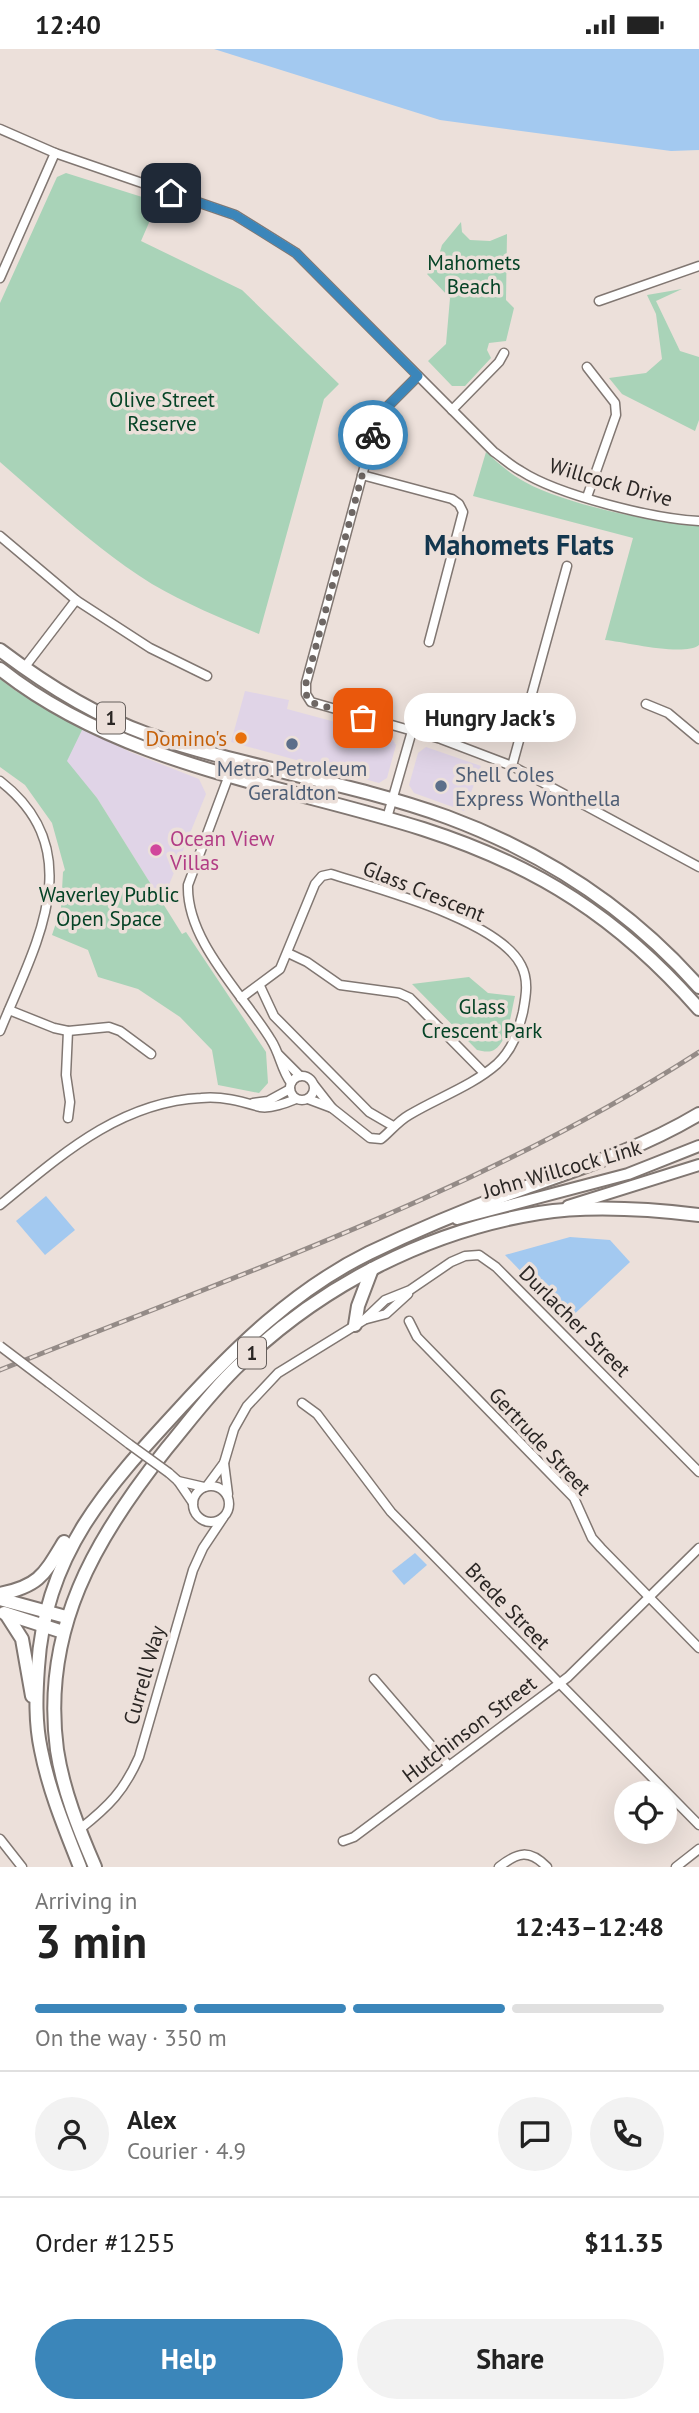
<!DOCTYPE html>
<html lang="en">
<head>
<meta charset="utf-8">
<style>
	:root { --surface:#fff; --page:#f2f2f2; --text:#222; --muted:#767676; --line:#e0e0e0; --accent:#3b86ba }
	body { margin:0; font-family:"PT Sans",sans-serif; background:var(--page); color:var(--text); height:100vh; display:flex; flex-direction:column; font-size:26px; white-space:nowrap }
	* { box-sizing:border-box; margin:0 }
	p { font-size:23px; color:var(--muted) }
	.icon { flex:none; width:38px; height:38px; fill:none; stroke:currentColor; stroke-width:2; stroke-linecap:round; stroke-linejoin:round }
	.map { position:relative; height:1818px; overflow:hidden }
	.drawer { display:flex; flex-direction:column; background:var(--surface); flex:1 }
	.drawer>* { flex:none }
	.tools { position:absolute; left:614px; top:1732px; display:grid; gap:14px }
	.tools a { display:grid; place-items:center; width:63px; height:63px; border-radius:50%; background:var(--surface); box-shadow:0 7px 28px #0002; font-size:35px }
	.pin { position:absolute; display:grid; place-items:center; width:60px; height:60px; color:#fff; margin:-30px; border-radius:14px; box-shadow:0 4px 10px #0006 }
	.courier { position:absolute; display:grid; place-items:center; width:70px; height:70px; margin:-35px; border:5px solid #3b86ba; border-radius:50%; background:#fff; color:#222; box-shadow:0 2px 9px #0007 }
	.bubble { position:absolute; height:49px; border-radius:24px; background:var(--surface); box-shadow:0 7px 28px #0002; font-size:23px; font-weight:700; line-height:49px; text-align:center }
	.headline em { font-style:normal; font-weight:700 }
	.headline div { display:flex; flex-direction:column-reverse }
	.headline { display:flex; align-items:center; justify-content:space-between; height:119px; padding:0 35px }
	h1 { font-size:46px; font-weight:700; line-height:52px }
	.bar { display:grid; grid-template-columns:repeat(4,1fr); gap:10px 7px; align-content:center; height:84px; padding:0 35px }
	.bar i { height:9px; border-radius:5px; background:var(--line) }
	.bar .selected { background:var(--accent) }
	.bar p { grid-column:span 4 }
	.line { display:flex; align-items:center; gap:18px; padding:0 35px; border-top:2px solid var(--line) }
	.line div { flex:1 }
	.round { display:grid; place-items:center; flex:none; width:74px; height:74px; border-radius:37px; background:var(--page) }
	.cta { display:flex; gap:14px; margin-top:auto; padding:14px 35px }
	.cta a { flex:1; height:80px; border-radius:42px; background:var(--accent); color:#fff; font-size:28px; font-weight:700; line-height:80px; text-align:center }
	.cta a+a { background:var(--page); color:var(--text) }
	.status { display:flex; justify-content:space-between; align-items:center; height:49px; padding:0 35px; background:var(--surface); direction:ltr }
	.status svg { height:19px; fill:currentColor }
	.map>svg:first-child { display:block }
	.commercial { fill:#e0d4e7 }
	.green { fill:#a9d3b8 }
	.water { fill:#a3c9f0 }
	.lines { fill:none; stroke-linecap:round; stroke-linejoin:round }
	.minor-casing { stroke:#817772; stroke-width:11 }
	.major-casing { stroke:#817772; stroke-width:14 }
	.highway-casing { stroke:#817772; stroke-width:16 }
	.minor { stroke:#fff; stroke-width:8 }
	.major { stroke:#fff; stroke-width:10 }
	.highway { stroke:#fff; stroke-width:12 }
	.rail-casing { stroke:#948b87; stroke-width:5 }
	.rail { stroke:#ece0da; stroke-width:2.5; stroke-dasharray:8; stroke-linecap:butt }
	.minor-bridge-casing { stroke:#817772; stroke-width:11; stroke-linecap:butt }
	.minor-bridge { stroke:#fff; stroke-width:8 }
	.done { stroke:#6e6764; stroke-width:7; stroke-dasharray:0 12.6 }
	.route { stroke:#3b86ba; stroke-width:9 }
	.food-dot { fill:#e8710a; stroke:#ece0da; stroke-width:2.5 }
	.service-dot { fill:#5c6f8a; stroke:#ece0da; stroke-width:2.5 }
	.hotel-dot { fill:#d1479c; stroke:#ece0da; stroke-width:2.5 }
	.labels { text-anchor:middle; dominant-baseline:central; stroke-width:7; stroke-linejoin:round; paint-order:stroke }
	.shield { fill:#ece0da; stroke:#645e5b; stroke-width:2 }
	.shield-label { font-size:19px; font-weight:bold; fill:#2a2624 }
	.park-label { font-size:21px; fill:#054326; stroke:#ece0da }
	.street-label { font-size:21px; fill:#2a2624; stroke:#ece0da }
	.food-label { font-size:21px; fill:#c56008; stroke:#ece0da; text-anchor:end }
	.service-label { font-size:21px; fill:#4e5e75; stroke:#ece0da }
	.hotel-label { font-size:21px; fill:#b23c85; stroke:#ece0da; text-anchor:start }
	.district-label { font-size:28px; font-weight:bold; fill:#12364e; stroke:#ece0da }
</style>
</head>
<body>
<div class="status"><b>12:40</b><svg viewBox="0 0 49 12"><path d="M0 12V9h3v3zM5 12V6h3v6zM10 12V3h3v9zM15 12V0h3v12zM26 1h20v11H26zM47 4h2v5h-2z"/></svg></div>
<div class="map">
<svg width="699" height="1818" viewBox="0 0 699 1818">
	<rect width="100%" height="100%" fill="#ece0da"/>
	<g class="commercial">
		<path d="M245,642L289,651L287,660L391,688L396,696L387,729L379,734L231,693Z"/>
		<path d="M83,679L130,703L199,730L206,745L162,853L97,749L66,712Z"/>
		<path d="M426,698L481,717L464,762L414,744L409,736L418,704Z"/>
	</g>
	<g class="green">
		<path d="M66,124L158,153L141,192L242,241L339,335L324,350L259,585C223,570 186,555 152,535C97,501 49,455 0,413V254L57,128Z"/>
		<path d="M461,173L462,183L470,191L490,192L507,185L506,251L514,259L506,292L489,294L487,301L491,309L465,337H452L428,312L446,295L450,249L427,225L436,216L442,196Z"/>
		<path d="M682,240L656,252L680,302L699,308V371L695,382L622,345L609,329L646,324L662,310L656,265L647,246Z"/>
		<path d="M486,403C498,414 510,425 525,433C564,455 654,474 699,476V596C684,608 626,593 605,591L633,489L473,447Z"/>
		<path d="M0,630L16,642L83,679L67,712L97,749L182,885L186,883L266,1003L268,1034L259,1044L218,1036L212,1001L180,968L138,940L98,928L88,901L52,886L61,859L63,823L65,821L52,774L25,736L0,718Z"/>
		<path d="M469,928L488,944L515,947C511,963 509,991 494,1001C489,1004 482,1002 477,1001L412,935Z"/>
	</g>
	<g class="water">
		<path d="M214,0H699V101L671,102L440,71Z"/>
		<path d="M46,1147L75,1181L45,1206L16,1172Z"/>
		<path d="M570,1188L610,1191L630,1213L568,1271L505,1206Z"/>
		<path d="M415,1504L427,1516L404,1536L392,1522Z"/>
	</g>
	<g class="lines">
		<defs>
			<g id="minor">
				<path d="M0,80L55,104L235,166L296,204L494,403C503,409 511,417 521,422C558,446 654,470 699,472"/>
				<path d="M0,229L55,104"/>
				<path d="M599,252L699,217"/>
				<path d="M418,327L382,363L376,375L306,634V645L311,653L441,690L512,717L699,818"/>
				<path d="M452,361L499,313L504,304"/>
				<path d="M362,426L452,450L459,455L463,463L429,593"/>
				<path d="M587,448L616,366L615,354L587,318"/>
				<path d="M0,487L76,551L150,599L207,627"/>
				<path d="M24,619L76,551"/>
				<path d="M646,655L668,664L699,690"/>
				<path d="M235,710L188,836C186,892 243,945 271,991C280,1005 281,1020 291,1034"/>
				<path d="M512,717L567,517"/>
				<path d="M0,732C92,803 34,898 0,982"/>
				<path d="M387,769L412,682"/>
				<path d="M288,904L307,913L340,936L399,944L410,949L484,1024"/>
				<path d="M260,937L274,967L369,1063L393,1077"/>
				<path d="M241,949L280,920L315,835L322,827L331,825C378,840 498,871 521,916C529,931 526,947 523,963C518,983 513,1000 497,1015C472,1037 437,1049 409,1066C397,1073 391,1082 381,1090L370,1089L332,1059L308,1050"/>
				<path d="M9,961L54,979L68,982L109,978L120,982L151,1005"/>
				<path d="M68,982L66,1026L70,1053L68,1069"/>
				<path d="M279,1006L300,1027"/>
				<circle cx="302" cy="1039" r="12"/>
				<path d="M314,1036L332,1059"/>
				<path d="M253,1054L268,1052L290,1040"/>
				<path d="M0,1156C60,1107 119,1053 201,1049C222,1047 240,1052 260,1058C271,1060 286,1054 296,1050"/>
				<path d="M367,1270L386,1265L408,1245"/>
				<path d="M409,1272L417,1288L574,1449L592,1489L601,1499L699,1599"/>
				<path d="M49,1334L129,1395"/>
				<path d="M302,1354L317,1365L391,1463L699,1776"/>
				<path d="M224,1414L228,1445"/>
				<path d="M169,1424L178,1432L193,1454"/>
				<path d="M178,1432L204,1438"/>
				<path d="M207,1437L224,1414L234,1380L247,1357L278,1324L364,1271L385,1251L410,1241L451,1213L465,1207L479,1206L496,1218L699,1423"/>
				<circle cx="211" cy="1455" r="18"/>
				<path d="M374,1630L449,1717"/>
				<path d="M80,1780C109,1757 124,1742 139,1708L193,1521L203,1499L223,1469"/>
				<path d="M0,1790L22,1818"/>
				<path d="M343,1792L354,1788L568,1628L699,1499"/>
				<path d="M499,1818C518,1803 529,1800 547,1818"/>
				<path d="M676,1818L699,1800"/>
			</g>
			<g id="major">
				<path d="M568,1157L699,1116"/>
				<path d="M457,1170L628,1125L699,1097"/>
			</g>
			<g id="highway">
				<path d="M0,601C45,635 94,666 147,685C245,719 350,733 447,768C544,804 631,861 699,938"/>
				<path d="M0,620C121,716 280,735 423,780C538,817 619,869 699,960"/>
				<path d="M355,1276L358,1257L372,1220"/>
				<path d="M0,1545C39,1537 44,1526 64,1493"/>
				<path d="M0,1550L66,1568"/>
				<path d="M4,1564L63,1583"/>
				<path d="M6,1565L22,1590L32,1647"/>
				<path d="M80,1818C65,1780 49,1742 41,1701C35,1673 36,1646 38,1618C45,1505 107,1438 180,1359C235,1299 294,1241 369,1204C419,1180 472,1158 524,1139C584,1118 644,1098 699,1065"/>
				<path d="M95,1818C79,1781 63,1741 57,1701C41,1581 95,1489 167,1399C191,1370 214,1339 241,1314C322,1236 428,1182 539,1164C589,1156 649,1160 699,1166"/>
			</g>
		</defs>
		<use href="#minor" class="minor-casing"/>
		<use href="#major" class="major-casing"/>
		<use href="#highway" class="highway-casing"/>
		<use href="#minor" class="minor"/>
		<use href="#major" class="major"/>
		<use href="#highway" class="highway"/>
		<defs>
			<path id="rail" d="M0,1321C236,1226 484,1142 699,1003"/>
		</defs>
		<use href="#rail" class="rail-casing"/>
		<use href="#rail" class="rail"/>
		<defs>
			<g id="minor-bridge">
				<path d="M0,1297L49,1334"/>
				<path d="M129,1395L169,1424"/>
			</g>
		</defs>
		<use href="#minor-bridge" class="minor-bridge-casing"/>
		<use href="#minor-bridge" class="minor-bridge"/>
	</g>
	<g class="lines">
		<path class="done" d="M363,669L310,653L306,645V634L373,386"/>
		<path class="route" d="M171,144L235,166L296,204L418,327L382,363L373,386"/>
	</g>
	<circle class="food-dot" cx="241" cy="689" r="7"/>
	<g class="service-dot">
		<circle cx="292" cy="695" r="7"/>
		<circle cx="441" cy="737" r="7"/>
	</g>
	<circle class="hotel-dot" cx="156" cy="801" r="7"/>
	<g class="labels">
		<g class="shield">
			<rect x="97" y="653.5" width="28" height="31" rx="5"/>
			<rect x="238" y="1288.5" width="28" height="31" rx="5"/>
		</g>
		<g class="shield-label">
			<text x="111" y="669">1</text>
			<text x="252" y="1304">1</text>
		</g>
		<g class="park-label">
			<text x="474" y="213">Mahomets<tspan x="474" dy="24">Beach</tspan></text>
			<text x="162" y="350">Olive Street<tspan x="162" dy="24">Reserve</tspan></text>
			<text x="109" y="845">Waverley Public<tspan x="109" dy="24">Open Space</tspan></text>
			<text x="482" y="957">Glass<tspan x="482" dy="24">Crescent Park</tspan></text>
		</g>
		<g class="street-label">
			<text transform="translate(611 433) rotate(16)">Willcock Drive</text>
			<text transform="translate(424 842) rotate(22)">Glass Crescent</text>
			<text transform="translate(562 1120) rotate(-16)">John Willcock Link</text>
			<text transform="translate(575 1272) rotate(45)">Durlacher Street</text>
			<text transform="translate(540 1392) rotate(47)">Gertrude Street</text>
			<text transform="translate(508 1557) rotate(46)">Brede Street</text>
			<text transform="translate(144 1626) rotate(-74)">Currell Way</text>
			<text transform="translate(469 1680) rotate(-37)">Hutchinson Street</text>
		</g>
		<g class="food-label">
			<text x="227" y="689">Domino's</text>
		</g>
		<g class="service-label">
			<text x="292" y="719">Metro Petroleum<tspan x="292" dy="24">Geraldton</tspan></text>
			<text x="455" y="725" text-anchor="start">Shell Coles<tspan x="455" dy="24">Express Wonthella</tspan></text>
		</g>
		<g class="hotel-label">
			<text x="170" y="789">Ocean View<tspan x="170" dy="24">Villas</tspan></text>
		</g>
		<g class="district-label">
			<text x="519" y="495">Mahomets Flats</text>
		</g>
	</g>
</svg>
<div class="tools">
<a><svg class="icon" aria-label="locate" viewBox="0 0 24 24"><circle cx="12" cy="12" r="6"/><path d="M12 2v4M12 18v4M2 12h4M18 12h4"/></svg></a>
</div>
<div class="pin" style="left:363px;top:669px;background:#ea580c"><svg class="icon" aria-label="bag" viewBox="0 0 24 24"><path d="M5 8h14l-1 12H6zM9 8a3 3 0 0 1 6 0"/></svg></div>
<div class="pin" style="left:171px;top:144px;background:#1f2937"><svg class="icon" aria-label="home" viewBox="0 0 24 24"><path d="M3 11l9-7 9 7M6 9v11h12V9"/></svg></div>
<div class="courier" style="left:373px;top:386px"><svg class="icon" aria-label="bike" viewBox="0 0 24 24"><circle cx="6" cy="16" r="4"/><circle cx="18" cy="16" r="4"/><path d="M6 16l4-8h5l3 8M10 8l3 8H6M13 5h3"/></svg></div>
<div class="bubble" style="left:404px;top:644px;width:172px">Hungry Jack's</div>
</div>
<section class="drawer">
<div class="headline"><div><h1>3 min</h1><p>Arriving in</p></div><em>12:43–12:48</em></div>
<div class="bar"><i class="selected"></i><i class="selected"></i><i class="selected"></i><i></i><p>On the way · 350 m</p></div>
<div class="line" style="height:126px"><a class="round"><svg class="icon" aria-label="person" viewBox="0 0 24 24"><circle cx="12" cy="8" r="4"/><path d="M4 21q1-7 8-7t8 7"/></svg></a><div><b>Alex</b><p>Courier · 4.9</p></div><a class="round"><svg class="icon" aria-label="chat" viewBox="0 0 24 24"><path d="M4 5h16v11H9l-5 4z"/></svg></a><a class="round"><svg class="icon" aria-label="phone" viewBox="0 0 24 24"><path d="M5 4h4l2 5-3 2q2 4 5 5l2-3 5 2v4C11 20 4 13 5 4z"/></svg></a></div>
<div class="line" style="height:91px"><div>Order #1255</div><b>$11.35</b></div>
<div class="cta"><a>Help</a><a>Share</a></div>
</section>
</body>
</html>
